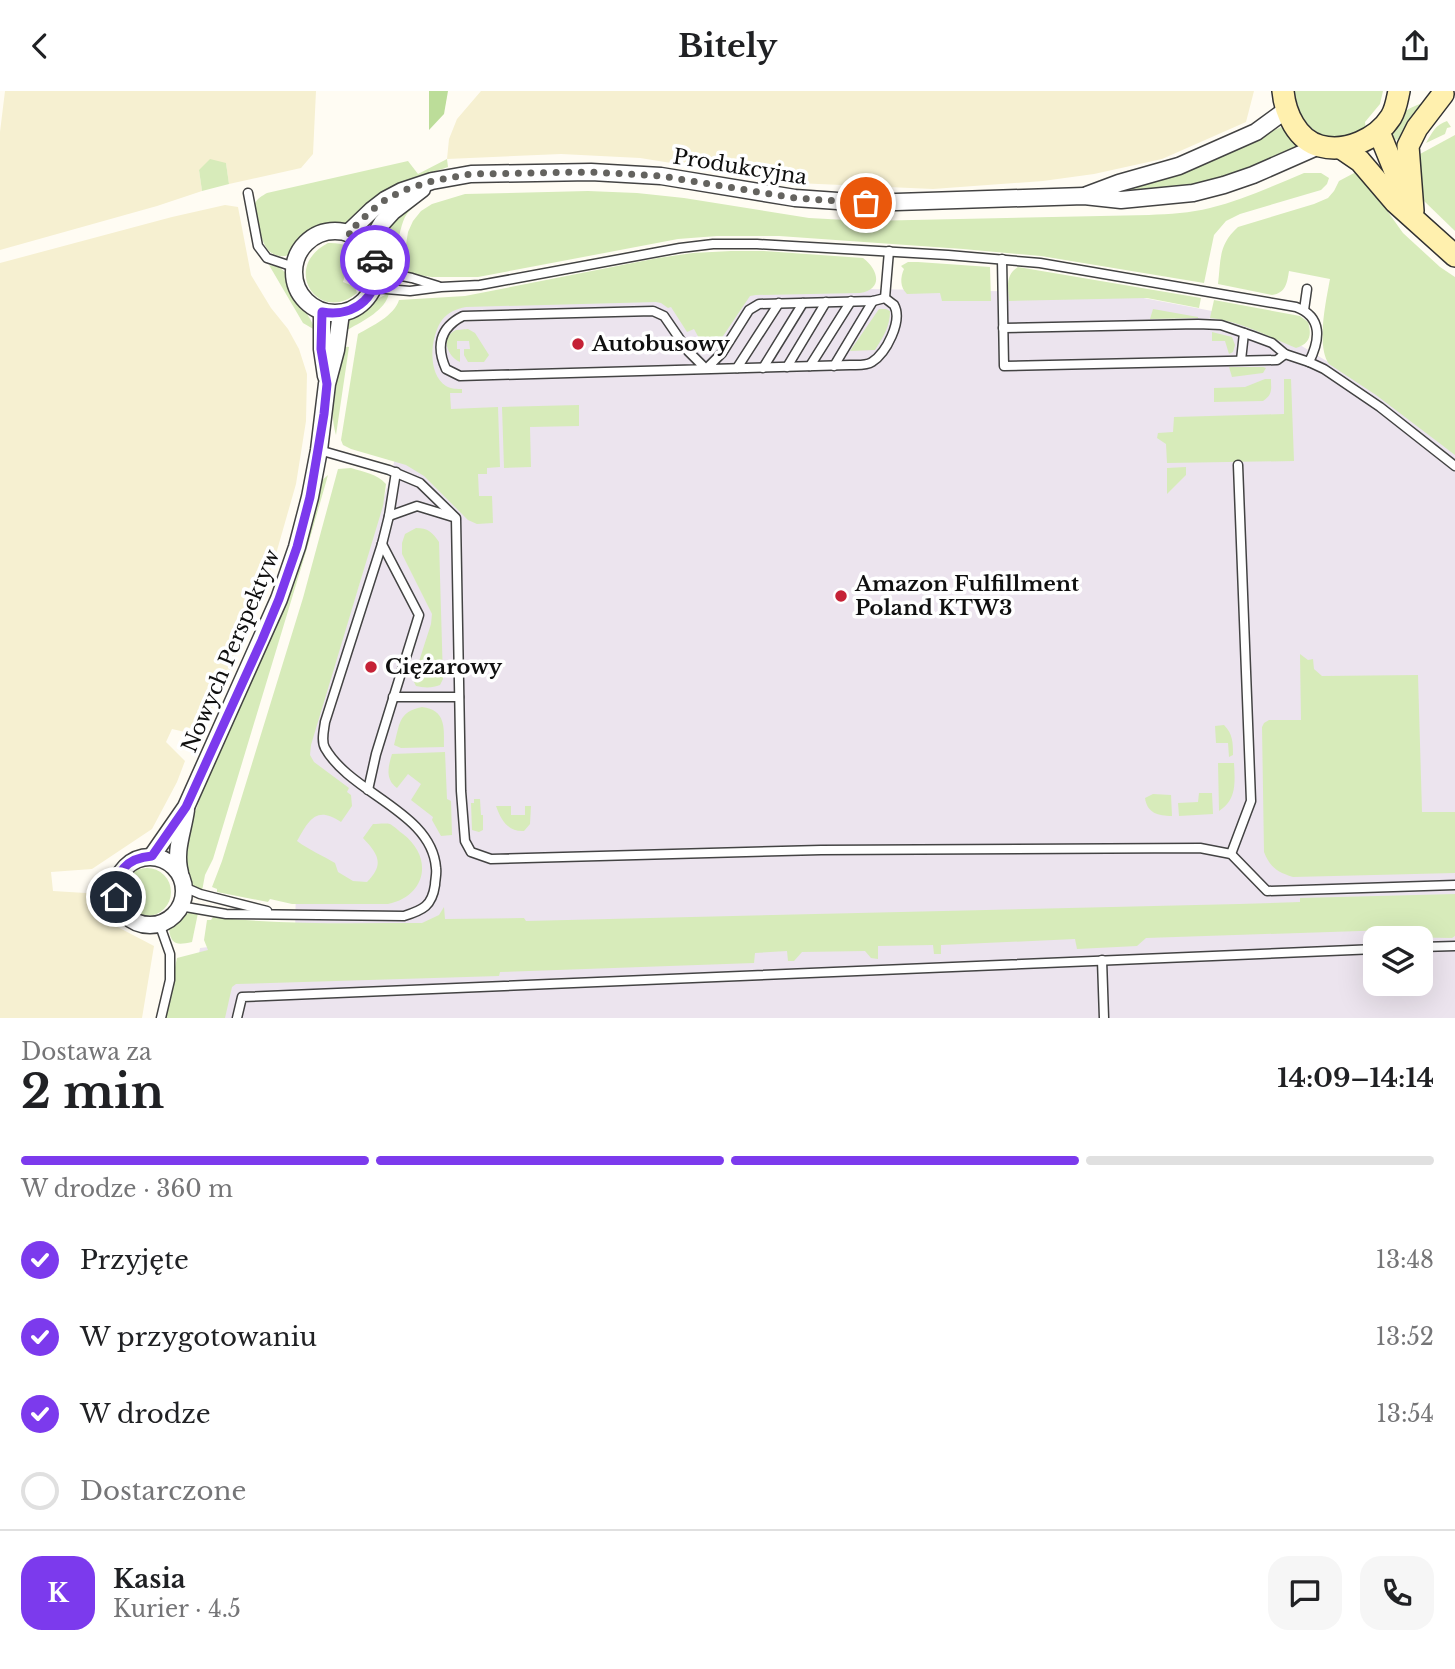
<!DOCTYPE html>
<html lang="pl">
<head>
<meta charset="utf-8">
<style>
	:root { --surface:#fff; --page:#f6f6f6; --text:#202124; --muted:#757577; --line:#e0e0e0; --accent:#7c3aed }
	body { margin:0; font-family:"Libre Baskerville",serif; background:var(--page); color:var(--text); height:100vh; display:flex; flex-direction:column; font-size:26px; white-space:nowrap }
	* { box-sizing:border-box; margin:0 }
	p { font-size:23px; color:var(--muted) }
	.icon { flex:none; width:38px; height:38px; fill:none; stroke:currentColor; stroke-width:2; stroke-linecap:round; stroke-linejoin:round }
	.map { position:relative; height:927px; overflow:hidden }
	.details { display:flex; flex-direction:column; background:var(--surface); flex:1 }
	.details>* { flex:none }
	.fabs { position:absolute; left:1363px; top:835px; display:grid; gap:14px }
	.fabs a { display:grid; place-items:center; width:70px; height:70px; border-radius:14px; background:var(--surface); box-shadow:0 7px 28px #0002; font-size:35px }
	.pin { position:absolute; display:grid; place-items:center; width:60px; height:60px; color:#fff; margin:-30px; border:4px solid #fff; border-radius:50%; box-shadow:0 2px 7px #0007 }
	.courier { position:absolute; display:grid; place-items:center; width:70px; height:70px; margin:-35px; border:5px solid #7c3aed; border-radius:50%; background:#fff; color:#222; box-shadow:0 2px 9px #0007 }
	.headline em { font-style:normal; font-weight:700 }
	.headline div { display:flex; flex-direction:column-reverse }
	.headline { display:flex; align-items:center; justify-content:space-between; height:119px; padding:0 21px }
	h1 { font-size:46px; font-weight:700; line-height:52px }
	.bar { display:grid; grid-template-columns:repeat(4,1fr); gap:10px 7px; align-content:center; height:84px; padding:0 21px }
	.bar i { height:9px; border-radius:5px; background:var(--line) }
	.bar .on { background:var(--accent) }
	.bar p { grid-column:span 4 }
	.line { display:flex; align-items:center; gap:18px; padding:0 21px; border-top:2px solid var(--line) }
	.line div { flex:1 }
	.round { display:grid; place-items:center; flex:none; width:74px; height:74px; border-radius:21px; background:var(--page) }
	ol { padding:0 21px; list-style:none }
	li { display:flex; align-items:center; gap:21px; height:77px }
	li p { margin-inline-start:auto }
	li .icon { padding:7px; border-radius:50%; background:var(--accent); color:#fff; stroke-width:4 }
	li:last-child { color:var(--muted) }
	li i { width:38px; height:38px; border:4px solid var(--line); border-radius:50% }
	header { display:flex; justify-content:space-between; align-items:center; height:91px; padding:0 21px; background:var(--surface); font-size:32px; font-weight:700 }
	.map>svg:first-child { display:block }
	.industrial { fill:#ece4ee; fill-rule:evenodd }
	.farmland { fill:#f6f0d1 }
	.green { fill:#d7ebba }
	.forest { fill:#bcdd99 }
	.lines { fill:none; stroke-linecap:round; stroke-linejoin:round }
	.lane-casing { stroke:#434343; stroke-width:11 }
	.street-casing { stroke:#434343; stroke-width:19 }
	.secondary-casing { stroke:#323232; stroke-width:24 }
	.lane { stroke:#fff; stroke-width:8 }
	.street { stroke:#fff; stroke-width:16 }
	.secondary { stroke:#fff0ae; stroke-width:21 }
	.done { stroke:#64635f; stroke-width:7; stroke-dasharray:0 12.6 }
	.route { stroke:#7c3aed; stroke-width:9 }
	.poi-dot { fill:#c52236; stroke:#fff; stroke-width:2.5 }
	.labels { text-anchor:middle; dominant-baseline:central; stroke-width:7; stroke-linejoin:round; paint-order:stroke }
	.street-label { font-size:21px; fill:#101010; stroke:#fff }
	.poi-label { font-size:21px; font-weight:bold; fill:#101010; stroke:#fff; text-anchor:start }
</style>
</head>
<body>
<header><svg class="icon" aria-label="back" viewBox="0 0 24 24"><path d="M15 5l-7 7 7 7"/></svg>Bitely<svg class="icon" aria-label="share" viewBox="0 0 24 24"><path d="M12 15V3M7 8l5-5 5 5M5 13v7h14v-7"/></svg></header>
<div class="map">
<svg width="1455" height="927" viewBox="0 0 1455 927">
	<rect width="100%" height="100%" fill="#fffcf3"/>
	<path class="industrial" d="M867,198L1117,202L1212,220L1290,248L1378,301L1455,361V927H188L200,857L295,846L296,792L268,785L359,494L395,368L444,211ZM1376,847H1421V892H1376Z"/>
	<g class="farmland">
		<path d="M5,0H316L313,63L301,77L229,93L226,72L199,79L202,100L157,115L0,159V41Z"/>
		<path d="M481,0H1254L1246,31L1162,68L1094,83L1043,90L933,98L796,92L640,67L561,63L447,68L449,48L457,28Z"/>
		<path d="M225,114L238,116L251,184L271,217L288,238L299,258L307,283L306,330L296,393L274,470L257,519L215,612L198,644L172,638L166,651L185,670L177,691L152,738L92,778L51,781L53,800L102,803L110,832L154,855L142,927H0V172L172,126Z"/>
	</g>
	<g class="green">
		<path d="M1295,0H1383L1380,13L1365,31L1366,39C1358,42 1348,47 1339,47C1312,48 1297,24 1295,0Z"/>
		<path d="M1427,10L1404,47L1391,50C1392,23 1405,19 1427,10Z"/>
		<path d="M1447,30L1451,36L1447,37L1445,43L1426,52C1432,42 1435,34 1447,30Z"/>
		<path d="M1281,36L1298,54V57C1262,72 1224,90 1185,96C1162,99 1138,100 1115,102V99L1202,73Z"/>
		<path d="M1455,44V140L1423,109L1417,97V68L1420,63Z"/>
		<path d="M210,68L226,72L229,93L202,100L199,79Z"/>
		<path d="M447,68L448,76L410,89L347,135C340,138 338,137 331,137C322,138 313,142 305,147C298,152 294,164 285,165C264,167 261,145 258,130C257,124 254,118 255,113C257,107 262,105 267,102L408,70L418,83Z"/>
		<path d="M1356,81L1373,100L1403,142L1440,176L1455,186V364L1376,304L1329,273C1316,255 1326,210 1330,188L1289,180C1287,192 1286,202 1272,204L1218,193C1221,169 1218,154 1238,136L1314,113L1328,107L1334,100L1339,90Z"/>
		<path d="M1304,82H1321L1329,87L1327,93L1321,99L1240,123L1226,130L1214,144L1204,192L1041,165L963,158L779,145H717L678,148L478,186H432L405,182V179H402L408,141L413,130L421,120L432,113L465,103L588,100L637,102L684,107L809,127L865,130L1149,124C1170,123 1190,122 1210,117C1242,109 1273,95 1304,82Z"/>
		<path d="M425,104C420,113 410,117 405,126C398,141 397,161 394,178C393,177 385,175 384,175C371,166 377,144 385,134C393,126 415,112 425,104Z"/>
		<path d="M328,152C349,151 364,162 365,184L359,187L346,181L343,191L355,196L357,202C319,234 280,177 328,152Z"/>
		<path d="M731,160H764L863,167C878,178 884,198 860,202L756,204L750,205L717,254L715,253L712,257C705,260 698,260 694,253L700,249L694,238L687,241L671,216L668,217L661,212L656,211L466,216C456,218 448,221 442,229C430,246 427,283 446,295C451,298 457,298 462,298V302H450L451,318L498,316L500,376L487,377V383H478L479,405H492L493,432L477,433L468,429L424,385L406,374L351,358L343,354L341,349L358,243C372,235 394,225 399,209L465,205L658,167L693,162Z"/>
		<path d="M908,171H918L990,176L991,210H942L940,202L907,203C900,196 900,187 904,178L901,175Z"/>
		<path d="M269,174L279,176L287,183C289,212 307,214 315,239L303,232Z"/>
		<path d="M1018,176L1201,207L1199,217L1147,207L1009,210C1008,196 1005,184 1018,176Z"/>
		<path d="M389,202C386,219 363,230 349,238L343,237L347,232L379,207Z"/>
		<path d="M1214,209L1300,225L1308,231C1312,244 1310,253 1296,257C1269,246 1240,230 1210,227Z"/>
		<path d="M879,218H886L890,220C890,236 883,246 875,259L850,260Z"/>
		<path d="M1153,218L1198,226V227L1150,228Z"/>
		<path d="M468,238L475,242L489,264L484,271H468L464,264V258H470L469,250H457V258H460V271C447,265 440,246 456,239C458,239 467,238 468,238Z"/>
		<path d="M1212,241L1232,246L1235,254L1233,261L1229,263L1225,250H1212Z"/>
		<path d="M340,255L349,256L336,344C328,315 336,284 340,255Z"/>
		<path d="M1229,276H1263L1266,277L1263,282L1232,286Z"/>
		<path d="M1265,288H1271C1271,299 1273,303 1263,310L1214,311V297L1245,296Z"/>
		<path d="M1284,288H1291L1294,370L1167,372L1166,353L1157,347L1158,342L1173,341L1174,326L1284,323Z"/>
		<path d="M579,314V335L530,336L531,376L504,377L502,316Z"/>
		<path d="M1186,376V384L1167,403V377Z"/>
		<path d="M351,377C364,381 377,383 386,393L383,415L311,654L310,664L314,671L349,697L347,701L351,704L352,715L341,731C316,714 309,729 297,750C309,759 322,764 335,772L338,781L353,790L367,791C385,773 378,763 363,747L373,733C378,733 386,732 390,733C394,735 400,741 403,743C434,767 426,805 388,813H292L270,808L268,811L217,801V798L212,796L222,770L303,507L338,378Z"/>
		<path d="M328,384L308,454L213,768L205,784L202,800L192,795L185,787L184,750L209,684L276,533L319,392Z"/>
		<path d="M416,437C428,437 432,441 439,451L443,588L440,594C433,597 424,597 416,595L413,589L431,533L432,523L402,463V452L405,443Z"/>
		<path d="M1300,563L1308,569L1313,568L1314,578L1322,585L1418,584L1422,721H1455V782L1293,786C1277,781 1270,776 1264,761L1262,636L1264,632L1269,629H1301Z"/>
		<path d="M422,616C446,619 444,636 444,656L401,657L394,654C400,633 398,621 422,616Z"/>
		<path d="M1224,634C1233,643 1233,652 1233,664L1229,666L1228,652H1216L1215,635Z"/>
		<path d="M445,661L447,708L451,710L452,744L441,745L432,729L433,726L411,709L421,693L408,683L397,697C385,688 388,676 392,663Z"/>
		<path d="M1218,672H1234C1235,691 1237,709 1219,720Z"/>
		<path d="M1199,702H1212L1213,723L1179,725L1178,712L1198,711Z"/>
		<path d="M1153,703L1171,704L1172,725C1158,725 1147,722 1145,707Z"/>
		<path d="M474,708H480L481,724H483V739L479,741L472,739L471,712H474Z"/>
		<path d="M496,715H511V724H525V715H531L530,733L524,740C508,741 501,729 496,715Z"/>
		<circle cx="147" cy="801" r="24"/>
		<path d="M1455,803V845L1452,847L1397,846L1390,839L1146,847L1137,855L1077,858L1075,848L941,854V863H934L933,854L878,855V868L871,867L865,860L802,861L794,870H788L787,860L755,862L754,872L500,881L499,885L236,893L232,896L225,927H164L177,867L208,859L204,849L207,829H211L213,826C282,834 352,832 422,832L439,824L444,816L445,828L524,827L526,830L1239,813L1300,811V807Z"/>
		<path d="M189,822H198L192,851C178,854 171,855 169,838L179,826Z"/>
	</g>
	<path class="forest" d="M429,0H448L444,23L429,39Z"/>
	<g class="lines">
		<defs>
			<g id="lane">
				<path d="M248,102L258,155L267,167L294,176"/>
				<path d="M1002,168L1004,275L1277,269L1285,263"/>
				<path d="M377,180L412,187L438,195"/>
				<path d="M374,197L410,200L441,196L480,194L680,157L713,153H757L948,164L1040,172L1296,216C1323,226 1320,249 1309,271"/>
				<path d="M885,207L889,160"/>
				<path d="M1304,219L1307,198"/>
				<path d="M1003,237L1198,233L1221,234L1253,245L1272,252L1285,263L1309,271L1324,278L1380,316L1455,375"/>
				<path d="M1241,269L1244,242"/>
				<path d="M850,274C857,274 866,275 872,271C886,262 903,230 894,214C894,214 886,208 885,207L873,210L759,213L749,219L722,262L706,278L688,260L664,225L653,220L463,225C439,237 436,256 446,278L460,285L850,274"/>
				<path d="M810,275L851,210"/>
				<path d="M834,275L873,210"/>
				<path d="M787,276L826,211"/>
				<path d="M737,277L779,212"/>
				<path d="M763,277L803,212"/>
				<path d="M319,359L389,379L420,392L456,427L461,700L465,750L471,761L491,768L821,759L1200,757L1231,763L1267,800L1455,794"/>
				<path d="M389,425L417,415L453,426"/>
				<path d="M393,606H459"/>
				<path d="M368,699L376,663L419,524L382,453"/>
				<path d="M1231,763L1251,710L1238,374"/>
				<path d="M184,796L200,803L267,820"/>
				<path d="M180,815L226,823L404,825C423,819 432,815 435,794C435,789 437,783 436,777C432,721 351,703 325,657C321,650 324,639 325,631L382,453L389,425L396,381"/>
				<path d="M159,832L170,863V889L161,927"/>
				<path d="M1421,856L1455,855"/>
				<path d="M1102,869L1104,927"/>
				<path d="M237,927L242,906L1376,858"/>
			</g>
			<g id="street">
				<path d="M1087,104L1119,92L1179,75L1256,41L1286,19"/>
				<circle cx="335" cy="181" r="41"/>
				<path d="M348,142L372,119L385,109L402,100L432,90L471,83L591,81L661,85L795,107L866,112L1084,105L1121,109L1193,102L1224,94L1253,84L1319,55"/>
				<path d="M368,156L382,132L392,121L422,98"/>
				<path d="M322,221V258L326,285"/>
				<path d="M152,765L186,716L279,508L297,456L310,406L319,359L327,293L336,259L341,222"/>
				<circle cx="150" cy="800" r="34"/>
				<path d="M180,782C174,760 183,741 186,719"/>
			</g>
			<g id="secondary">
				<path d="M1283,0C1285,22 1297,49 1320,55C1346,62 1377,48 1391,26C1396,18 1397,9 1399,0"/>
				<path d="M1379,41L1405,105"/>
				<path d="M1341,57L1360,70L1395,111L1455,165"/>
				<path d="M1413,120L1408,55L1417,37L1443,3"/>
			</g>
		</defs>
		<use href="#lane" class="lane-casing"/>
		<use href="#street" class="street-casing"/>
		<use href="#secondary" class="secondary-casing"/>
		<use href="#lane" class="lane"/>
		<use href="#street" class="street"/>
		<use href="#secondary" class="secondary"/>
	</g>
	<g class="lines">
		<path class="done" d="M375,169C370,155 361,148 348,142L372,119L385,109L402,100L432,90L471,83L591,81L661,85L795,107L866,112"/>
		<path class="route" d="M116,806C114,781 127,767 152,765L186,716L262,549L279,508L297,456L310,406L324,323L327,293L321,258L322,221C356,227 383,203 375,169"/>
	</g>
	<g class="poi-dot">
		<circle cx="578" cy="253" r="7"/>
		<circle cx="841" cy="505" r="7"/>
		<circle cx="371" cy="576" r="7"/>
	</g>
	<g class="labels">
		<g class="street-label">
			<text transform="translate(740 76) rotate(9)">Produkcyjna</text>
			<text transform="translate(231 560) rotate(-67)">Nowych Perspektyw</text>
		</g>
		<g class="poi-label">
			<text x="592" y="253">Autobusowy</text>
			<text x="855" y="493">Amazon Fulfillment<tspan x="855" dy="24">Poland KTW3</tspan></text>
			<text x="385" y="576">Ciężarowy</text>
		</g>
	</g>
</svg>
<div class="fabs">
<a><svg class="icon" aria-label="layers" viewBox="0 0 24 24"><path d="M12 4l9 5-9 5-9-5zM3 14l9 5 9-5"/></svg></a>
</div>
<div class="pin" style="left:866px;top:112px;background:#ea580c"><svg class="icon" aria-label="bag" viewBox="0 0 24 24"><path d="M5 8h14l-1 12H6zM9 8a3 3 0 0 1 6 0"/></svg></div>
<div class="pin" style="left:116px;top:806px;background:#1f2937"><svg class="icon" aria-label="home" viewBox="0 0 24 24"><path d="M3 11l9-7 9 7M6 9v11h12V9"/></svg></div>
<div class="courier" style="left:375px;top:169px"><svg class="icon" aria-label="car" viewBox="0 0 24 24"><path d="M5 17H2v-5l4-1 3-4h7l3 4 3 1v5h-3M9 17h6M6 11h13"/><circle cx="7" cy="17" r="2"/><circle cx="17" cy="17" r="2"/></svg></div>
</div>
<section class="details">
<div class="headline"><div><h1>2 min</h1><p>Dostawa za</p></div><em>14:09–14:14</em></div>
<div class="bar"><i class="on"></i><i class="on"></i><i class="on"></i><i></i><p>W drodze · 360 m</p></div>
<ol>
<li><svg class="icon" aria-label="check" viewBox="0 0 24 24"><path d="M5 12l5 5 9-10"/></svg>Przyjęte<p>13:48</p></li>
<li><svg class="icon" aria-label="check" viewBox="0 0 24 24"><path d="M5 12l5 5 9-10"/></svg>W przygotowaniu<p>13:52</p></li>
<li><svg class="icon" aria-label="check" viewBox="0 0 24 24"><path d="M5 12l5 5 9-10"/></svg>W drodze<p>13:54</p></li>
<li><i></i>Dostarczone</li>
</ol>
<div class="line" style="height:126px"><b class="round" style="background:var(--accent);color:#fff">K</b><div><b>Kasia</b><p>Kurier · 4.5</p></div><a class="round"><svg class="icon" aria-label="chat" viewBox="0 0 24 24"><path d="M4 5h16v11H9l-5 4z"/></svg></a><a class="round"><svg class="icon" aria-label="phone" viewBox="0 0 24 24"><path d="M5 4h4l2 5-3 2q2 4 5 5l2-3 5 2v4C11 20 4 13 5 4z"/></svg></a></div>
</section>
</body>
</html>
